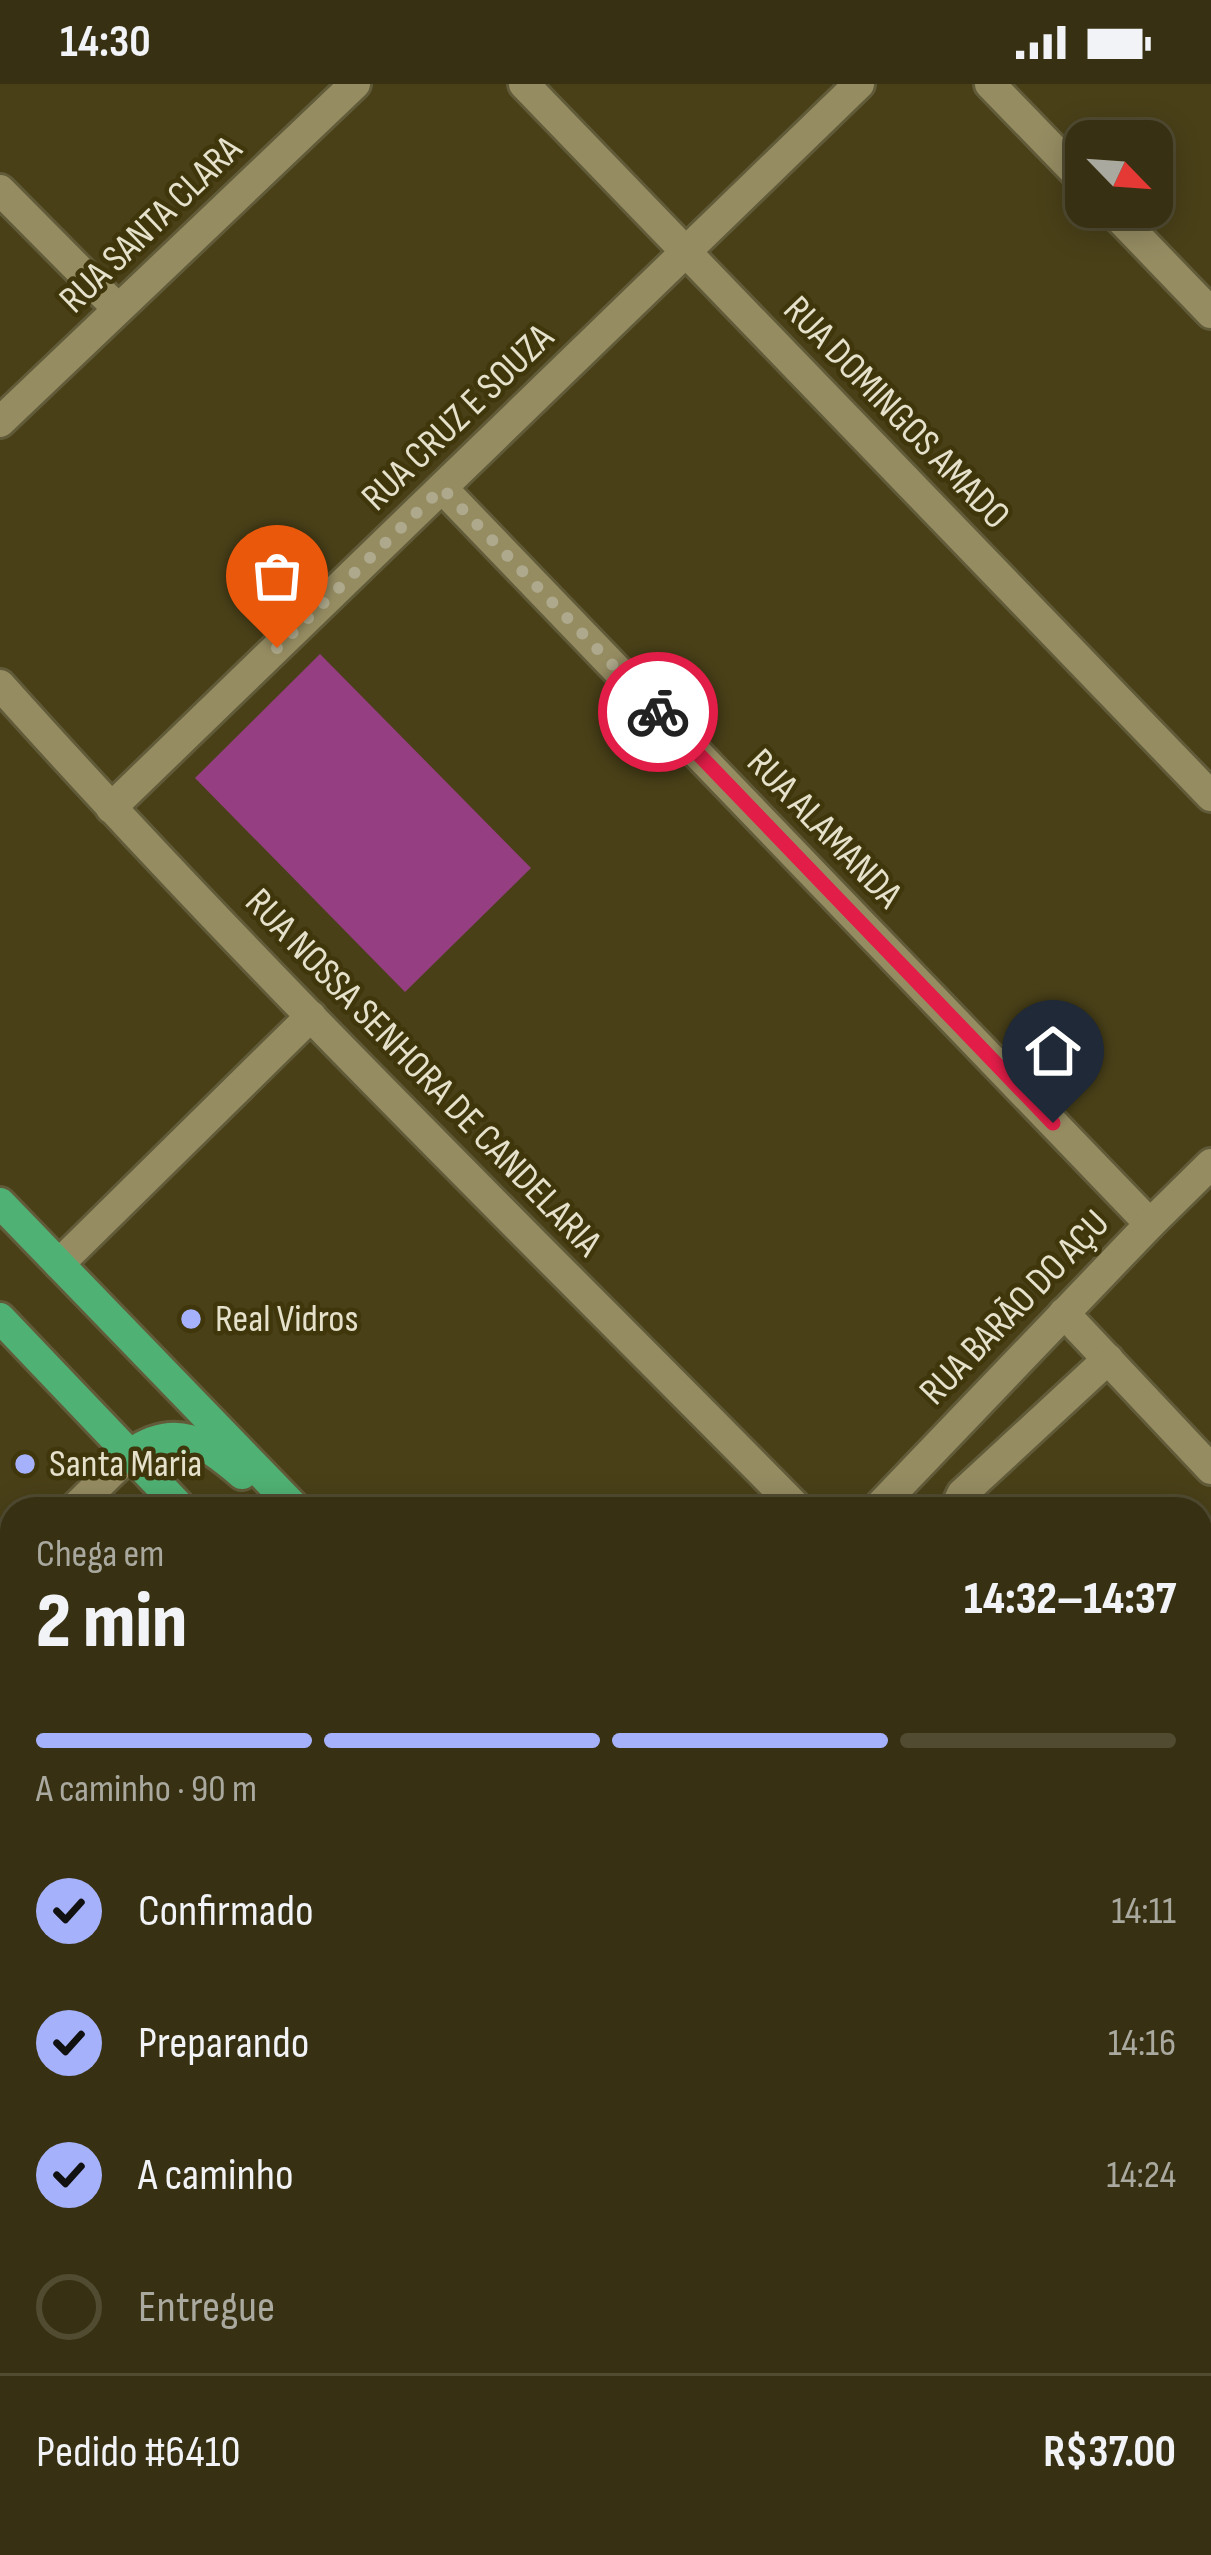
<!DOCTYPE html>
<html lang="pt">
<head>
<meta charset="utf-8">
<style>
	:root { --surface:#373012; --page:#423c20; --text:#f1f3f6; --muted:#aaa99f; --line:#514b32; --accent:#a6b1fc }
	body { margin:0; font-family:"Sofia Sans Condensed",sans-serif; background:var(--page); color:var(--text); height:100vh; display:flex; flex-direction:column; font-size:45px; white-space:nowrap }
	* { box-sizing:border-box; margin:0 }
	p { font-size:39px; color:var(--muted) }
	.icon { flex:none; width:66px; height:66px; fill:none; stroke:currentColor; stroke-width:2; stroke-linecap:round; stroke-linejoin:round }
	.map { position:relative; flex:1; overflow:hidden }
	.side { position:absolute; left:0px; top:1413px; width:1212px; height:1059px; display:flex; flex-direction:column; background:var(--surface); border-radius:36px 36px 0 0; box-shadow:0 6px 30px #0003,0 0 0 3px var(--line) }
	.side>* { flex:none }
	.needle { width:78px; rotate:115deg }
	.buttons { position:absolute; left:1065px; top:36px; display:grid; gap:24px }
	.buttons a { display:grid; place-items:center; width:108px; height:108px; border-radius:24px; background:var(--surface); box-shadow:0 6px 30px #0003,0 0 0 3px var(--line); font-size:60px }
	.pin { position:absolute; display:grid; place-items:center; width:102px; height:102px; color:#fff; margin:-123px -51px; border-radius:50% 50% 50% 0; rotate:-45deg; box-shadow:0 0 12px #0007 }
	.pin .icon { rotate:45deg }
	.courier { position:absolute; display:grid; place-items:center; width:120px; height:120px; margin:-60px; border:9px solid #e11d48; border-radius:50%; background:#fff; color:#222; box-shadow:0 3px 15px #0007 }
	.head em { font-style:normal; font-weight:800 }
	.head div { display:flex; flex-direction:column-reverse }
	.head { display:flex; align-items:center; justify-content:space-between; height:204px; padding:0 36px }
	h1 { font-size:78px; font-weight:800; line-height:90px }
	.bar { display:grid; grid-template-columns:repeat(4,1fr); gap:18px 12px; align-content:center; height:144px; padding:0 36px }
	.bar i { height:15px; border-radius:9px; background:var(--line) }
	.bar .active { background:var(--accent) }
	.bar p { grid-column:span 4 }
	.line { display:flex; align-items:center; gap:30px; padding:0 36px; border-top:3px solid var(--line) }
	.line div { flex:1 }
	ol { padding:0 36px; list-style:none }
	li { display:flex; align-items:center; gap:36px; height:132px }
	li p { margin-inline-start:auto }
	li .icon { padding:12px; border-radius:50%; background:var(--accent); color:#111; stroke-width:4 }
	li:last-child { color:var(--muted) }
	li i { width:66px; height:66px; border:6px solid var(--line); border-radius:50% }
	.status { display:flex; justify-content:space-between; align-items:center; height:84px; padding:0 60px; background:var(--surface); direction:ltr }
	.status svg { height:33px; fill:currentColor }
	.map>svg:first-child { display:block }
	.green { fill:#953e81 }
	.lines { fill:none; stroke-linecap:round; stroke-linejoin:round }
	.minor-casing { stroke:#625b39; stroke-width:36 }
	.major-casing { stroke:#625b39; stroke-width:36 }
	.minor { stroke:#958c62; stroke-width:30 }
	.major { stroke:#50b174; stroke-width:30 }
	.done { stroke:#aea98c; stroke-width:12; stroke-dasharray:0 21.6 }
	.route { stroke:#e11d48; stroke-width:15 }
	.poi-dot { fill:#a6b1fc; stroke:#3f360c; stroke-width:4.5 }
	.labels { text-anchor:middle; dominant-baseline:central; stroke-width:9; stroke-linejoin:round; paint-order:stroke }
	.street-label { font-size:39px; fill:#e5e1cb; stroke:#3f360c }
	.poi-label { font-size:39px; fill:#e5e1cb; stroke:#3f360c; text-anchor:start }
</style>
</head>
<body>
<div class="status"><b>14:30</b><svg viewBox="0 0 49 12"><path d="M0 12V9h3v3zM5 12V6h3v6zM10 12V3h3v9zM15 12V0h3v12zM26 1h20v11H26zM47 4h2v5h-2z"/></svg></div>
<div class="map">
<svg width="1211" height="2471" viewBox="0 0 1211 2471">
	<rect width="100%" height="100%" fill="#494018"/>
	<path class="green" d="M320,570L531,784L405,908L195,694Z"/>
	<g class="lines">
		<defs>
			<g id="minor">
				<path d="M524,0L1211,712"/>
				<path d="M990,0L1086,99"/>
				<path d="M0,106L118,225"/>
				<path d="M1109,123L1211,229"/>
				<path d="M0,338L355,0"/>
				<path d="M442,404L1150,1140"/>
				<path d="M0,601C255,886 530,1153 798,1425"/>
				<path d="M111,724L859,0"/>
				<path d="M59,1180L311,932"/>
				<path d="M1064,1229L1211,1385"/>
				<path d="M74,1425L130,1370"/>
				<path d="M877,1425L1150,1140L1211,1080"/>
				<path d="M955,1425L962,1410L1108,1275"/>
				<path d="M0,1497L12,1485"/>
				<path d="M1200,1693L1211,1704"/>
				<path d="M0,1745L12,1757"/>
				<path d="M1200,1829L1211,1840"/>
				<path d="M0,2245L12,2257"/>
				<path d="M212,2460L223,2471"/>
				<path d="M683,2460L695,2471"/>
				<path d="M450,2471L461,2460"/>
				<path d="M949,2471L960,2460"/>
			</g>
			<g id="major">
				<path d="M0,1119L296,1425"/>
				<path d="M0,1234L182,1425"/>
				<path d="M130,1370C176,1338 203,1357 242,1390"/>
				<path d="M1200,2359L1211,2370"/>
				<path d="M1185,2460L1196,2471"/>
			</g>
		</defs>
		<use href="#minor" class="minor-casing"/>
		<use href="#major" class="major-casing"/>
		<use href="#minor" class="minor"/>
		<use href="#major" class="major"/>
	</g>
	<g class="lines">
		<path class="done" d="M277,564L442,404L658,628"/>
		<path class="route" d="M658,628L1053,1039"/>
	</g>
	<g class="poi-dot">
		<circle cx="191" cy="1235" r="12"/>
		<circle cx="25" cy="1380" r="12"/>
	</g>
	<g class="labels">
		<g class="street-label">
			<text transform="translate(151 141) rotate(-44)">RUA SANTA CLARA</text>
			<text transform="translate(896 329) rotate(46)">RUA DOMINGOS AMADO</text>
			<text transform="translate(458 334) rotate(-44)">RUA CRUZ E SOUZA</text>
			<text transform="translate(824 745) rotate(46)">RUA ALAMANDA</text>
			<text transform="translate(423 989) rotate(46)">RUA NOSSA SENHORA DE CANDELARIA</text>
			<text transform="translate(1015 1224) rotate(-46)">RUA BARÃO DO AÇU</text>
		</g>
		<g class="poi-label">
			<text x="215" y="1235">Real Vidros</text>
			<text x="49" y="1380">Santa Maria</text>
		</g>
	</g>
</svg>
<div class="buttons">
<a><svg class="needle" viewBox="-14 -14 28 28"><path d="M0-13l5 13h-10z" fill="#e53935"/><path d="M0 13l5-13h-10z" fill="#aaa99f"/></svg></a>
</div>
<div class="pin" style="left:277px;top:564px;background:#ea580c"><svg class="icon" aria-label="bag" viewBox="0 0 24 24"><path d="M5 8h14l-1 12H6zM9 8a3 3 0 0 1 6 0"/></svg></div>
<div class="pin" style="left:1053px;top:1039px;background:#1f2937"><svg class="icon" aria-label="home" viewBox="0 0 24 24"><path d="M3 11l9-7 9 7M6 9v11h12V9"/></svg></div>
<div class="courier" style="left:658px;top:628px"><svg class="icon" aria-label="bike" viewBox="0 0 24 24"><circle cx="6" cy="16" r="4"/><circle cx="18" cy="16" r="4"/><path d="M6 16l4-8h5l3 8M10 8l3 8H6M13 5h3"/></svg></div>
<section class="side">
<div class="head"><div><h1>2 min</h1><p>Chega em</p></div><em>14:32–14:37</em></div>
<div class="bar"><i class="active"></i><i class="active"></i><i class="active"></i><i></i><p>A caminho · 90 m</p></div>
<ol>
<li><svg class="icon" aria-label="check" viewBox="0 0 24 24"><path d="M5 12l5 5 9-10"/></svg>Confirmado<p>14:11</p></li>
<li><svg class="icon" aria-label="check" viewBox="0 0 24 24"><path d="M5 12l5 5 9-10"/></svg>Preparando<p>14:16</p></li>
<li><svg class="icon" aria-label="check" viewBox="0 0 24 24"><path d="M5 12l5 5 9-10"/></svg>A caminho<p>14:24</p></li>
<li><i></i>Entregue</li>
</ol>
<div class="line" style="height:156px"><div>Pedido #6410</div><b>R$37.00</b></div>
</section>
</div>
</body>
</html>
